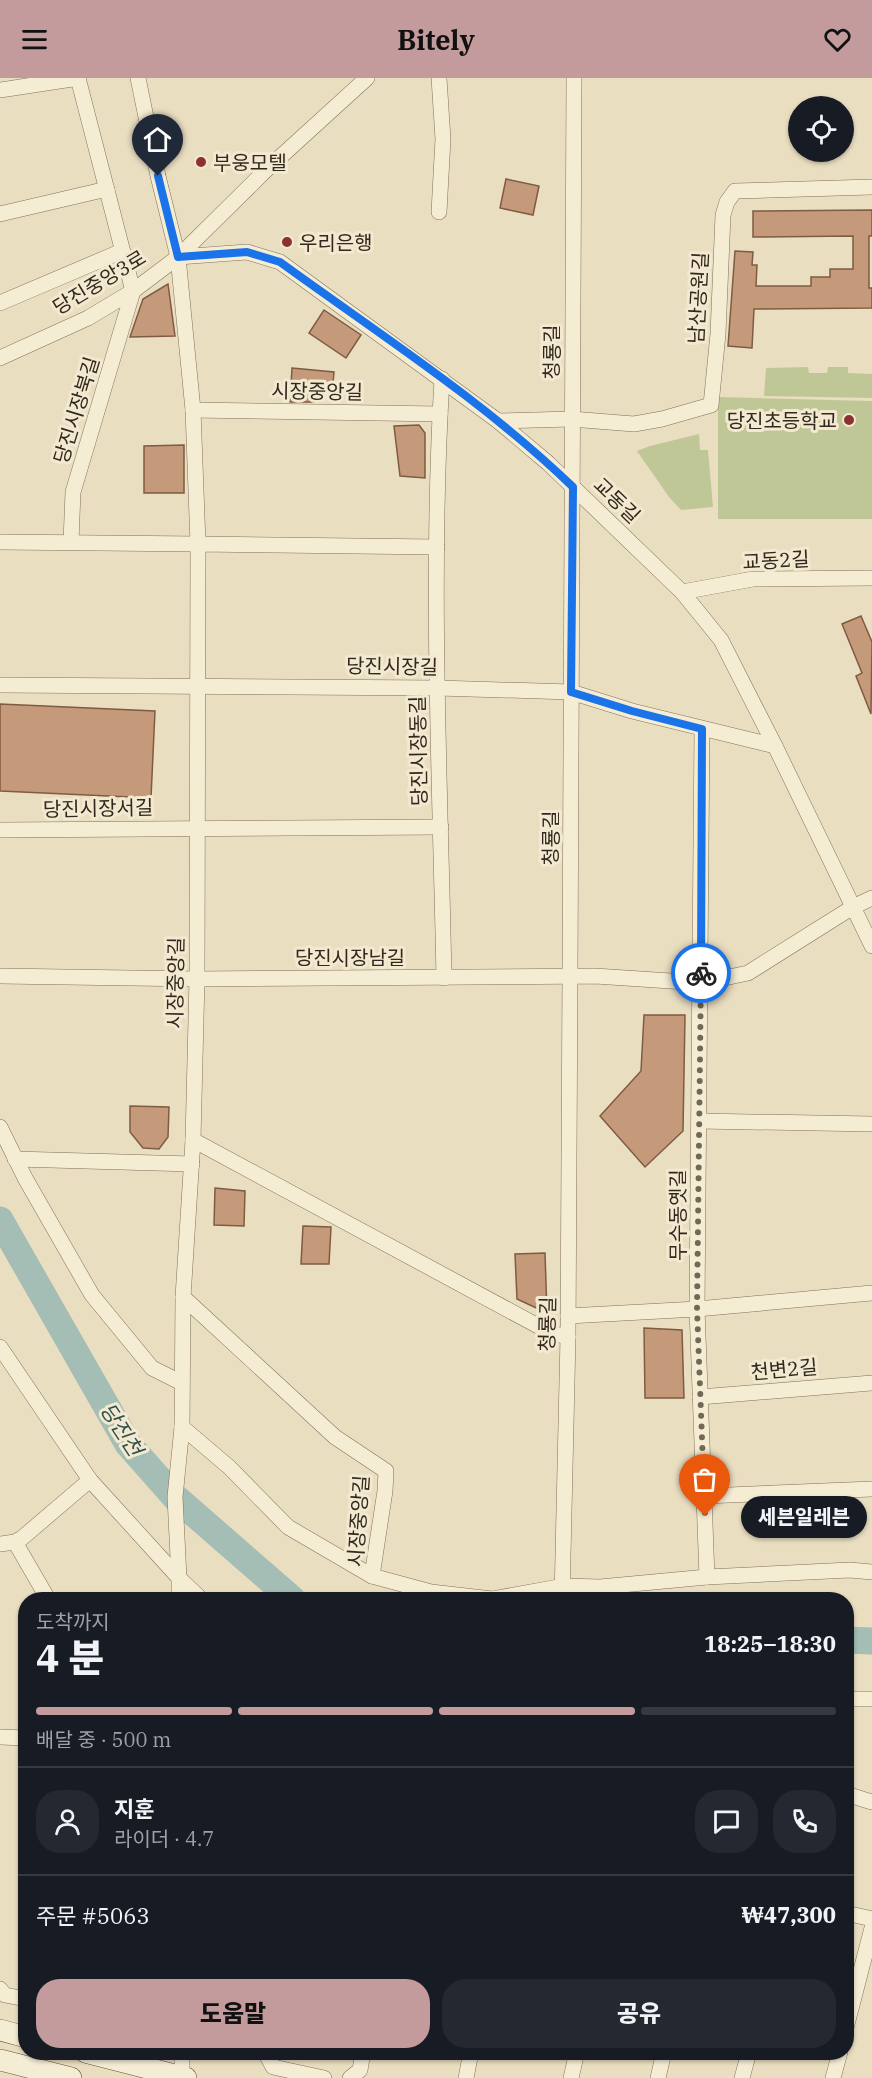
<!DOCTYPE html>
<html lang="ko">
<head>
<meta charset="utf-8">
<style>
	:root { --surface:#171b24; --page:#242831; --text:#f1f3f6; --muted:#9ea1a6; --line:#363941; --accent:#c49b9d }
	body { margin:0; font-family:"IBM Plex Serif","Noto Sans KR",serif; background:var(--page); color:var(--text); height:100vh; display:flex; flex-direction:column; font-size:22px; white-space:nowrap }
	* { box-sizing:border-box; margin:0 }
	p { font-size:20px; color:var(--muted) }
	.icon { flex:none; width:33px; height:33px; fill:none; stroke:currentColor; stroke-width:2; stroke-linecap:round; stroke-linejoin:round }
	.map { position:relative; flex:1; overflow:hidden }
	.drawer { position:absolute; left:18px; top:1514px; width:836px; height:468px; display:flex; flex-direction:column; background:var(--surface); border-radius:24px; box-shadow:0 2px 4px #0004 }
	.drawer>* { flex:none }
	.tools { position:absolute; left:788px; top:18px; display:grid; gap:12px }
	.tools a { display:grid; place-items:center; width:66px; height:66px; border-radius:50%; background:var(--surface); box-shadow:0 2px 4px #0004; font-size:30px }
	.pin { position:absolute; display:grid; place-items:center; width:51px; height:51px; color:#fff; margin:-62px -26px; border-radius:50% 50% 50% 0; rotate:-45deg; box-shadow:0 0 6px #0007 }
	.pin .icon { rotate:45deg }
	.courier { position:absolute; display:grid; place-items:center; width:60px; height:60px; margin:-30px; border:4px solid #1a73e8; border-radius:50%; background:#fff; color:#222; box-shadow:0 2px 8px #0007 }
	.bubble { position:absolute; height:42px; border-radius:21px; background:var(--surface); box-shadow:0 2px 4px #0004; font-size:20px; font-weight:800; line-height:42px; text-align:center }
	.head em { font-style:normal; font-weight:800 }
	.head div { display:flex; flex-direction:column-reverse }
	.head { display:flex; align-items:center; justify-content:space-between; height:102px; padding:0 18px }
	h1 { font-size:39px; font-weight:800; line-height:45px }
	.bar { display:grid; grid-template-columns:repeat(4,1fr); gap:9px 6px; align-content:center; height:72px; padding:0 18px }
	.bar i { height:8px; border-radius:4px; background:var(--line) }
	.bar .active { background:var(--accent) }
	.bar p { grid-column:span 4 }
	.line { display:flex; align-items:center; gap:15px; padding:0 18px; border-top:2px solid var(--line) }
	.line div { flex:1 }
	.round { display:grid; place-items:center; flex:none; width:63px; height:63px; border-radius:24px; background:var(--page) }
	.action { display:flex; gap:12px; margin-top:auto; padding:12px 18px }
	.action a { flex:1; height:69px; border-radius:24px; background:var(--accent); color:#111; font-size:24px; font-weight:800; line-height:69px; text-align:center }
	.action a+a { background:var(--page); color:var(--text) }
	header { display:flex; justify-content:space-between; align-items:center; height:78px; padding:0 18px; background:var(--accent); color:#111; font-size:27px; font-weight:800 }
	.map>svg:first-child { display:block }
	.green { fill:#c0c797 }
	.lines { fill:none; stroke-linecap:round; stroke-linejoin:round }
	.river { stroke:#a4bdb5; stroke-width:27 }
	.building { fill:#c59a7a; stroke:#7f5b42; stroke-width:1.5 }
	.street-casing { stroke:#82705a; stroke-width:16 }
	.secondary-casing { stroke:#63513e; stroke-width:22 }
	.street { stroke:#f5ecd4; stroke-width:15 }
	.secondary { stroke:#f5ecd4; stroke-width:21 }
	.done { stroke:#736856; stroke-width:6; stroke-dasharray:0 10.8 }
	.route { stroke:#1a73e8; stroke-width:8 }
	.poi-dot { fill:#8c3030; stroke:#f2e9d0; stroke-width:2 }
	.labels { text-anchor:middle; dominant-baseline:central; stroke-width:6; stroke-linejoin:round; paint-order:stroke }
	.poi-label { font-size:20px; fill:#33281d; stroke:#f2e9d0; text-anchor:start }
	.street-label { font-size:20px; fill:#33281d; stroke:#f2e9d0 }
	.water-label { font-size:21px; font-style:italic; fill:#2e514f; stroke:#f2e9d0 }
</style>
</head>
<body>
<header><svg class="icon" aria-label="menu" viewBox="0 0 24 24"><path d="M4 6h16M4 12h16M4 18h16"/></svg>Bitely<svg class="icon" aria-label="heart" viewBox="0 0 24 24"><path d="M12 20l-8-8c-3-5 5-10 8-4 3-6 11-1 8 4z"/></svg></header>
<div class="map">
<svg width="872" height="2000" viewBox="0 0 872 2000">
	<rect width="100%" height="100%" fill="#eadec1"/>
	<g class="green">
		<path d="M808,289L809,295H827L828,289H848V295L872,296V320L764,318L766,290Z"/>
		<path d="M718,319L872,323V441H718Z"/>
		<path d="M699,356L700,372H708L713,429L681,432L669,419L637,373L650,368Z"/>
	</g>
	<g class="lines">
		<g class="river">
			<path d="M0,1142L128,1366L175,1419L292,1521"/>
			<path d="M846,1562L872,1563"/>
		</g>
	</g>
	<g class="building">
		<path d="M506,101L539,108L533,137L500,130Z"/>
		<path d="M872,132V158H869V210H872V230L754,231L752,270L728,268L735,173L753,174L752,187H757L756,208H811V199H830V191H853V158L753,159V133Z"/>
		<path d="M168,206L175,258L130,259L143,221Z"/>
		<path d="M324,232L361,257L346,280L309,255Z"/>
		<path d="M292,290L334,294L333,305L320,324H290Z"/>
		<path d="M419,347L425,355V400L400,398L394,348Z"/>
		<path d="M184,367V415H144V368Z"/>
		<path d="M861,538L872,564L871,636L856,598L862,595L842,546Z"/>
		<path d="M0,626L155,633L151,720L0,713Z"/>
		<path d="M644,937H685L683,1053L645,1089L600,1038L641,993Z"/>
		<path d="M130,1028L169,1029L168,1059L159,1071L143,1070L130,1054Z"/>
		<path d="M215,1110L245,1113L244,1148L214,1147Z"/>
		<path d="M303,1148L331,1149L329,1186H301Z"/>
		<path d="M545,1175L547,1235L517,1221L515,1176Z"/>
		<path d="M644,1250L682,1252L684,1320H645Z"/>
	</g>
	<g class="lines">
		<defs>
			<g id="street">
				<path d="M78,0L133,213"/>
				<path d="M0,12L79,0"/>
				<path d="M439,134L443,61L439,0"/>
				<path d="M0,136L107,111"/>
				<path d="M178,179L247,174L280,184L498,343L548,385L682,514L721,562L775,668L872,868"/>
				<path d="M0,225L122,173"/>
				<path d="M0,280L88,240L133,213L178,179L266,92L367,0"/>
				<path d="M442,301C430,500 440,700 444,900"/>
				<path d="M193,332L440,336"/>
				<path d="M498,343L571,341L634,346L662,341L711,327L718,256L723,137L727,124L735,113L872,109"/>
				<path d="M0,464L198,466L193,332L178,179L158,98L138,0"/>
				<path d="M71,464L73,414L133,213"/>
				<path d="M682,514L753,501L872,500"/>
				<path d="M0,607L438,610L571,614L632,633L775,668"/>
				<path d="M702,651L697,1231L707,1499"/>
				<path d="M0,752L441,749"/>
				<path d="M0,898L197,901L595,898L701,905L748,895L853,829L872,820"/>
				<path d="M699,1043L872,1046"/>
				<path d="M0,1049L25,1100L92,1217L152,1290L182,1305"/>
				<path d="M193,1062L197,901L198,466L437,469"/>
				<path d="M15,1081L192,1086"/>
				<path d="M183,1219L193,1062L551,1255L568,1259"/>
				<path d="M568,1238L697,1231L872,1215"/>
				<path d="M0,1269L90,1402L22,1460L15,1464L0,1466"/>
				<path d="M700,1319L872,1305"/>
				<path d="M182,1349L229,1389L288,1449L372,1498L431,1514L492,1521L564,1508L600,1509L707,1499L850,1492L872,1494"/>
				<path d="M90,1402L179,1500V1521"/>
				<path d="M705,1418L872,1411"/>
				<path d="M15,1464L48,1521"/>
				<path d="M201,1521L179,1500L175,1419L182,1349L183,1219L335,1359L386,1393L385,1413L372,1498"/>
				<path d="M562,1521L568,1259L570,899L574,0"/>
				<path d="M846,1621H872"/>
				<path d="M0,1659L26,1660"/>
				<path d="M846,1716L872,1724"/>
				<path d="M846,1835L872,1841"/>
				<path d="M0,1911L5,1917L26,1921"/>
				<path d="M846,1950L872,1850"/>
				<path d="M182,1974V1999"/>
				<path d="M265,1974L273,1989L324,2000"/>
				<path d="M350,2000L360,1992L363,1974"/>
				<path d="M466,2000L471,1974"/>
				<path d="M571,2000L577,1974"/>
				<path d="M658,2000L664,1974"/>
				<path d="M742,2000L749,1974"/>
				<path d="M833,2000L840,1974"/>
			</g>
			<g id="secondary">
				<path d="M0,1952L26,1959"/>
				<path d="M85,1974L186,2000"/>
				<path d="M0,1982L71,2000"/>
			</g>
		</defs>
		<use href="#street" class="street-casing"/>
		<use href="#secondary" class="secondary-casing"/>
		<use href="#street" class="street"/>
		<use href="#secondary" class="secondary"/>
	</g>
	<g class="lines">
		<path class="done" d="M701,895L697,1231L705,1438"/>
		<path class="route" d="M158,98L178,179L247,174L280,184C379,256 484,323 573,409L571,614L632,633L702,651L701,895"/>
	</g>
	<g class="poi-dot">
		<circle cx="201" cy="84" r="6"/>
		<circle cx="287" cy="164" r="6"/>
		<circle cx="849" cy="342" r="6"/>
	</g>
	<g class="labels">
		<g class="poi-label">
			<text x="213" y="84">부웅모텔</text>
			<text x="299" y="164">우리은행</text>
			<text x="837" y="342" text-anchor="end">당진초등학교</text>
		</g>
		<g class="street-label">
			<text transform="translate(99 204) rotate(-31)">당진중앙3로</text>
			<text transform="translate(698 220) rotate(-87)">남산공원길</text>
			<text transform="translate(551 274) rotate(-90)">청룡길</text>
			<text transform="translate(317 313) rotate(1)">시장중앙길</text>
			<text transform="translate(76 332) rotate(-73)">당진시장북길</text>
			<text transform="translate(617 422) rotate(44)">교동길</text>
			<text transform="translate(776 482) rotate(-3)">교동2길</text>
			<text transform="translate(392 588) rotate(1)">당진시장길</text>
			<text transform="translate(418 673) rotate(-91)">당진시장동길</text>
			<text transform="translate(98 730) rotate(-1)">당진시장서길</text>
			<text transform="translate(550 760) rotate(-90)">청룡길</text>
			<text x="350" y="879">당진시장남길</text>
			<text transform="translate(175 905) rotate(-89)">시장중앙길</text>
			<text transform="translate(677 1137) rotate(-90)">무수동옛길</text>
			<text transform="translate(547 1246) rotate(-89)">청룡길</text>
			<text transform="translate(784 1291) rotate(-5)">천변2길</text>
			<text transform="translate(358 1443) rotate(-86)">시장중앙길</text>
		</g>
		<g class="water-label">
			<text transform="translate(122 1351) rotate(57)">당진천</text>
		</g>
	</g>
</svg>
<div class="tools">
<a><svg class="icon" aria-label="locate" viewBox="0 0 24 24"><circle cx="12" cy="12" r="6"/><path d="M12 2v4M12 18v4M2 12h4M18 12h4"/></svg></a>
</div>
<div class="pin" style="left:705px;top:1438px;background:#ea580c"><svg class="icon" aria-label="bag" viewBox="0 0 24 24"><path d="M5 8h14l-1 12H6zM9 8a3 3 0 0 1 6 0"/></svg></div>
<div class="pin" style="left:158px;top:98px;background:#1f2937"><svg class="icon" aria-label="home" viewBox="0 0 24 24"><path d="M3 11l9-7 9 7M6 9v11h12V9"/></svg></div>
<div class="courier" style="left:701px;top:895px"><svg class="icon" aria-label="bike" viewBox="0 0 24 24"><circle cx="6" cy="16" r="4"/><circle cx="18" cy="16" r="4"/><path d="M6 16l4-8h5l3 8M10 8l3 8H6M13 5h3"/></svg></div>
<div class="bubble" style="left:741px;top:1418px;width:126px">세븐일레븐</div>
<section class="drawer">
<div class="head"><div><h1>4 분</h1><p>도착까지</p></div><em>18:25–18:30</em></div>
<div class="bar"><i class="active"></i><i class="active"></i><i class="active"></i><i></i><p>배달 중 · 500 m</p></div>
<div class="line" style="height:108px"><a class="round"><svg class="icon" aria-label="person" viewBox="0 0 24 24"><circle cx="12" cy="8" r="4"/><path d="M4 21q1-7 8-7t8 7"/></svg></a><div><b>지훈</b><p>라이더 · 4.7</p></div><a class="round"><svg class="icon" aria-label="chat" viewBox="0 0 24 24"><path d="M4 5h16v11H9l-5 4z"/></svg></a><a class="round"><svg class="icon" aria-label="phone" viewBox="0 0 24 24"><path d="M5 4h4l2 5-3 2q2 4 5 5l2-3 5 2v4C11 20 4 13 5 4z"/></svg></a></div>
<div class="line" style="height:78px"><div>주문 #5063</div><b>₩47,300</b></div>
<div class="action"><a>도움말</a><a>공유</a></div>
</section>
</div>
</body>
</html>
